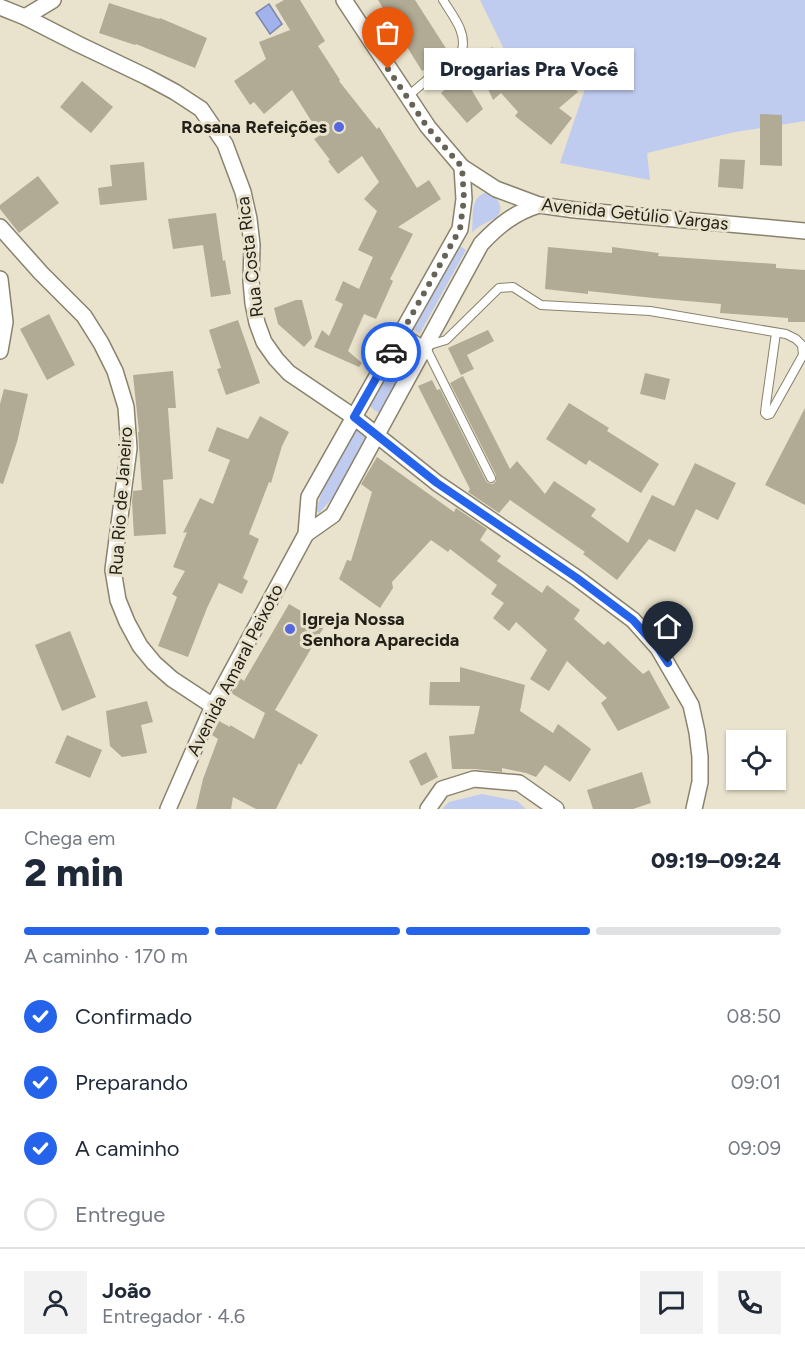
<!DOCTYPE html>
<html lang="pt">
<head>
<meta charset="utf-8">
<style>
	:root { --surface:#fff; --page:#f2f2f3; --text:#1f2937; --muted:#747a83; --line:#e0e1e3; --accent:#2563eb }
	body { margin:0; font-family:Figtree,sans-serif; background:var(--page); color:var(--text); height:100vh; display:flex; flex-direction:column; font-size:22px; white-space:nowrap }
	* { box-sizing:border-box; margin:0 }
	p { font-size:20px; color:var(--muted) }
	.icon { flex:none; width:33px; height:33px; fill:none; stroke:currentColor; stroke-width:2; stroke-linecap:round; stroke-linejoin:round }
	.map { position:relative; height:809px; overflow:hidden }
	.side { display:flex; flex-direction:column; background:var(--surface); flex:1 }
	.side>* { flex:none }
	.buttons { position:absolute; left:726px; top:730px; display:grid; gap:12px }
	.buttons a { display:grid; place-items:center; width:60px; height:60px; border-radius:0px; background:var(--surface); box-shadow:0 2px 4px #0004; font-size:30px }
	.pin { position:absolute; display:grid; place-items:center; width:51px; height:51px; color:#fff; margin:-62px -26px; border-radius:50% 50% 50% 0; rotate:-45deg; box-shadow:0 0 6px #0007 }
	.pin .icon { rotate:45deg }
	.courier { position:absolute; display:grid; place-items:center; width:60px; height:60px; margin:-30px; border:4px solid #2563eb; border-radius:50%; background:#fff; color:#222; box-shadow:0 2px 8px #0007 }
	.bubble { position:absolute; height:42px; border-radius:0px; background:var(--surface); box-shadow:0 2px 4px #0004; font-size:20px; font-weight:800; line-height:42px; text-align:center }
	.head em { font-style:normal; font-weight:800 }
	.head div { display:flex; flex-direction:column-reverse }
	.head { display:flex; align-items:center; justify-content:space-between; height:102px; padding:0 24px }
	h1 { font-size:39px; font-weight:800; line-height:45px }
	.bar { display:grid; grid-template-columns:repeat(4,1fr); gap:9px 6px; align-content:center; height:72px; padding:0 24px }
	.bar i { height:8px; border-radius:4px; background:var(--line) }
	.bar .selected { background:var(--accent) }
	.bar p { grid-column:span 4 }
	.line { display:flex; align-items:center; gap:15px; padding:0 24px; border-top:2px solid var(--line) }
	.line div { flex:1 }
	.round { display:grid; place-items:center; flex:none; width:63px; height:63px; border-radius:0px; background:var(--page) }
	ol { padding:0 24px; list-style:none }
	li { display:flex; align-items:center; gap:18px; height:66px }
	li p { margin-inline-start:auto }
	li .icon { padding:6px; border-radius:50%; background:var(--accent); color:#fff; stroke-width:4 }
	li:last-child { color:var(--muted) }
	li i { width:33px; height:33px; border:3px solid var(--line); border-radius:50% }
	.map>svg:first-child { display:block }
	.green { fill:#c0cbf0 }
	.water { fill:#a2b2ec; stroke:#7b86ac; stroke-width:1.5 }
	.building { fill:#b1ab95 }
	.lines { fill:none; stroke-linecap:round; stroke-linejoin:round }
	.lane-casing { stroke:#89836e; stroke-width:10 }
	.street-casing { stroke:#89836e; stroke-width:18 }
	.lane { stroke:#fff; stroke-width:8 }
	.street { stroke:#fff; stroke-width:15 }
	.done { stroke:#676356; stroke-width:6; stroke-dasharray:0 10.8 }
	.route { stroke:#2563eb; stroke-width:8 }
	.poi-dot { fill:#5568de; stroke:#e9e2cc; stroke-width:2 }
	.labels { text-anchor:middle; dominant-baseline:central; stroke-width:6; stroke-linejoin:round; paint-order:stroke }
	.poi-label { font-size:18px; font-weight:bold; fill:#211f17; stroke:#e9e2cc; text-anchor:end }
	.street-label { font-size:18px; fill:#211f17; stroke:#e9e2cc }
</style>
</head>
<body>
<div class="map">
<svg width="805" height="809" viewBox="0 0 805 809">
	<rect width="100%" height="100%" fill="#e9e2cc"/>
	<g class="green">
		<path d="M480,0H805V121L735,132L647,153L650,180L560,163L586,86L568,62L546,60L523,88Z"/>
		<path d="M484,193C490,193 496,195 499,203C505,218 489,220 480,226C477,228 475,230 472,232C474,217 469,201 484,193Z"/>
		<path d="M460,246L466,250L420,333L414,329Z"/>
		<path d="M401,356L404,359L397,380L383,411L380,413C375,411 369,408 370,401L388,374Z"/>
		<path d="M357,429L366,436V440L338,492L319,513L316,510L325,483L354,431Z"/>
		<path d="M482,794L517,801L526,809H442L449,802Z"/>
	</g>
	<path class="water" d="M269,4L282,24L270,34L256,13Z"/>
	<g class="building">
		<path d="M284,0H300L325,41L318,46L340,80L339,81L377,129L379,127L417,188L429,180L441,199L398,227L413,234L390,279L393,281L376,319L364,314L348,351L362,363L359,367L314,347L322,330L329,336L343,304L335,300L343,281L359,289L373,257L358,250L377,211L364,199L379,182L362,156L338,174L328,161L330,160L314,139L322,134L310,119L292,90L264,114L254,102L250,105L234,81L266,59L259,42L290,30L275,5Z"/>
		<path d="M378,0H415L449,53L422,71Z"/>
		<path d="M109,3L159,19L160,18L207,38L195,68L136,44L135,45L99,33Z"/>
		<path d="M492,47L530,90L554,66L578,92L559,108L572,118L551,145L515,116L518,112L501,93L493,100L476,62Z"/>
		<path d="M462,74L483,109L467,123L441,93Z"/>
		<path d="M82,81L113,107L91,133L60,107Z"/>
		<path d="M760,114L782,115V166L760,165Z"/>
		<path d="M720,159L745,160L743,189L718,187Z"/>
		<path d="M144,162L147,200L100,205L98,188L112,186L110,165Z"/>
		<path d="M38,176L59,203L19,233L0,209V205Z"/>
		<path d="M216,213L223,261L225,260L231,294L211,297L203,245L173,249L168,219Z"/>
		<path d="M548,247L612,253V247L659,253L658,256L776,264V268L805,270V322H788V318L720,313L721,304L653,298L588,291V294L545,289Z"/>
		<path d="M296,300H302L312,338L304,347L278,324L274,308Z"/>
		<path d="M49,314L75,365L47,380L20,329Z"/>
		<path d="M238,320L260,383L226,395L217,369L221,368L209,330Z"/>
		<path d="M488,330L494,341L467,355L474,369L461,375L448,348Z"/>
		<path d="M173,371L176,408H168L173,479L163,480L166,534L134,536L132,502L133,491L142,490L138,432H139L133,375Z"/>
		<path d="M645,373L670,379L665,400L640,394Z"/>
		<path d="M463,376L510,469L517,461L545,494L554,481L596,509L591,516L628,543L652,495L674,506L695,463L736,483L718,520L696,509L675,552L649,539L617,580L583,554L585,552L510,500L499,513L468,492L470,489L418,386L432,380L437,390L440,389L486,481L488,483L493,484L496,481V475L450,383Z"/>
		<path d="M4,389L28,394L17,442L3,484L0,483V404Z"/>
		<path d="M569,403L609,428L607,431L659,464L641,493L589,460L586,465L546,439Z"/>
		<path d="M805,408V505L765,485Z"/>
		<path d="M260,416L289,432L282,446L271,483L269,482L249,534L259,539L243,578L248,581L242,594L219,583L207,608L188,657L158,646L177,597L172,594L185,571L173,567L187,532L183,533L200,498L213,504L230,460L208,451L217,427L248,439Z"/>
		<path d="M377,457L454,512L456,508L487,529L480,540L501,556L497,561L542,593L547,585L580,610L574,619L604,645L608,641L643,674L649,670L670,708L618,731L601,703L607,698L567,661L549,691L530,679L547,650L516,622L509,631L493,618L504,603L491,594L497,585L450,549L448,552L431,540L392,582L393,588L380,608L339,579L347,560L351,561L372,492L361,484Z"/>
		<path d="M289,604L325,625L275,710L318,735L301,765L299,763L276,809H256L233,797L231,809H196L203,779L218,739L212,735L219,721L230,727V725L254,739L265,713L231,693L240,678L244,681Z"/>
		<path d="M70,631L96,697L62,711L35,645Z"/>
		<path d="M460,667L525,685L520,711L553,733L558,724L591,749L570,782L545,765L536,777L526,773L502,768V772L475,769H452L449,736L474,734L480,706L429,705L430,682H460Z"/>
		<path d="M147,701L153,722L141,725L147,753L122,757L110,746L106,711Z"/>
		<path d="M67,735L102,750L90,778L55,763Z"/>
		<path d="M426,752L438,777L421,786L409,761Z"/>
		<path d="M642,772L651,803L633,809H593L587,790Z"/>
	</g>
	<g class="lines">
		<defs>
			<g id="lane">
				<path d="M408,96L462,50C467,32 452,15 443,0"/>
				<path d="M402,331L425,346L491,478"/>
				<path d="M426,346L446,340L499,288L513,287L541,305L650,311L786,334L796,339L802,345L803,355L770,414L767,415L765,413L766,404L776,333"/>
			</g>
			<g id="street">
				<path d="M344,0L428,127L462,167L496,189L539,205L575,210L805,231"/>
				<path d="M0,7L25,17L78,44L147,77L175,92L201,109L225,144L243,192L249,219L252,245L251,281L253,303L257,323L264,342L276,359L289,373L354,417L437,483L577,578L633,620L658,648L691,705L697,732L700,757V782L694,809"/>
				<path d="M25,17L53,0"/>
				<path d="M0,227L41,273L84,316L101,343L115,371L126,407L129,448L113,570L118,600L127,622L140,646L154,663L172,679L213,706"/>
				<path d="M0,279L5,322L0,351"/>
				<path d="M306,534L333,515L481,244C498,226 515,212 539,205"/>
				<path d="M168,809L213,706L306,534L309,497L460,229L464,199L462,167"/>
				<path d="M428,809L442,789L474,779L519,783L556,809"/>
			</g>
		</defs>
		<use href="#lane" class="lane-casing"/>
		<use href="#street" class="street-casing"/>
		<use href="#lane" class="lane"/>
		<use href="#street" class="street"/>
	</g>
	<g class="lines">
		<path class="done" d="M388,69L428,128L462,167L464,199L460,229L391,352"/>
		<path class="route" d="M391,352L354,417L437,483L577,578L633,620L658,648L668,663"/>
	</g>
	<g class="poi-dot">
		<circle cx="339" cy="127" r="6"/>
		<circle cx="290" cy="629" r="6"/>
	</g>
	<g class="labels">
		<g class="poi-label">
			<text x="327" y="127">Rosana Refeições</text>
			<text x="302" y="619" text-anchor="start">Igreja Nossa<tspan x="302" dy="21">Senhora Aparecida</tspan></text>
		</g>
		<g class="street-label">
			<text transform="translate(635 214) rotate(6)">Avenida Getúlio Vargas</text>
			<text transform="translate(250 257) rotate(-97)">Rua Costa Rica</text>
			<text transform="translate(121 501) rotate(-86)">Rua Rio de Janeiro</text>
			<text transform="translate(235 670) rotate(-63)">Avenida Amaral Peixoto</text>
		</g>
	</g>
</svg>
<div class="buttons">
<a><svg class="icon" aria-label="locate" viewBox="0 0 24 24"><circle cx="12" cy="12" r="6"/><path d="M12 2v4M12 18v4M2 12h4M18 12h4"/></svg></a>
</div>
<div class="pin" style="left:388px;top:69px;background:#ea580c"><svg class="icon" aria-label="bag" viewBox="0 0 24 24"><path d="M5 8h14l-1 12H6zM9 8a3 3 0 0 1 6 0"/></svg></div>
<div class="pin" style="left:668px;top:663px;background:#1f2937"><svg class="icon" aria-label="home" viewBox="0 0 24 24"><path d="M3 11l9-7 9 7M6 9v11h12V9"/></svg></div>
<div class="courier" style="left:391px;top:352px"><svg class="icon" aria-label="car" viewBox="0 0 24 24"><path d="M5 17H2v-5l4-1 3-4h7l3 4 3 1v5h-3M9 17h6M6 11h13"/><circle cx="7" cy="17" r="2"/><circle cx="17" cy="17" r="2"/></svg></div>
<div class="bubble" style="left:424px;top:48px;width:210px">Drogarias Pra Você</div>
</div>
<section class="side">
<div class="head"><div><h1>2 min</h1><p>Chega em</p></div><em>09:19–09:24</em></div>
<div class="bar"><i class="selected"></i><i class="selected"></i><i class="selected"></i><i></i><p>A caminho · 170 m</p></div>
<ol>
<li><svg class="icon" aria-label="check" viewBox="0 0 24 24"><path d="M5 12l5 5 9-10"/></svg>Confirmado<p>08:50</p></li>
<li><svg class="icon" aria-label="check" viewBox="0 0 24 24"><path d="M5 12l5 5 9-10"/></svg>Preparando<p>09:01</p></li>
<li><svg class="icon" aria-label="check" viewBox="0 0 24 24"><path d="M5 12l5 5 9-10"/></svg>A caminho<p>09:09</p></li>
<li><i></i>Entregue</li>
</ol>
<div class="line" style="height:108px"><a class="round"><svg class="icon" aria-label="person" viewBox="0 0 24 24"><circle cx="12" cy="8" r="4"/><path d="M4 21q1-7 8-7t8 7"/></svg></a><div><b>João</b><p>Entregador · 4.6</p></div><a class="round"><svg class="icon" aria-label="chat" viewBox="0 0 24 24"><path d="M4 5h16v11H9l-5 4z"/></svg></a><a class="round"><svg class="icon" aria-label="phone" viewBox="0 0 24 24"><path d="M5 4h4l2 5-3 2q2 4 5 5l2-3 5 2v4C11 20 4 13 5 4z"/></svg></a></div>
</section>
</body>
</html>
